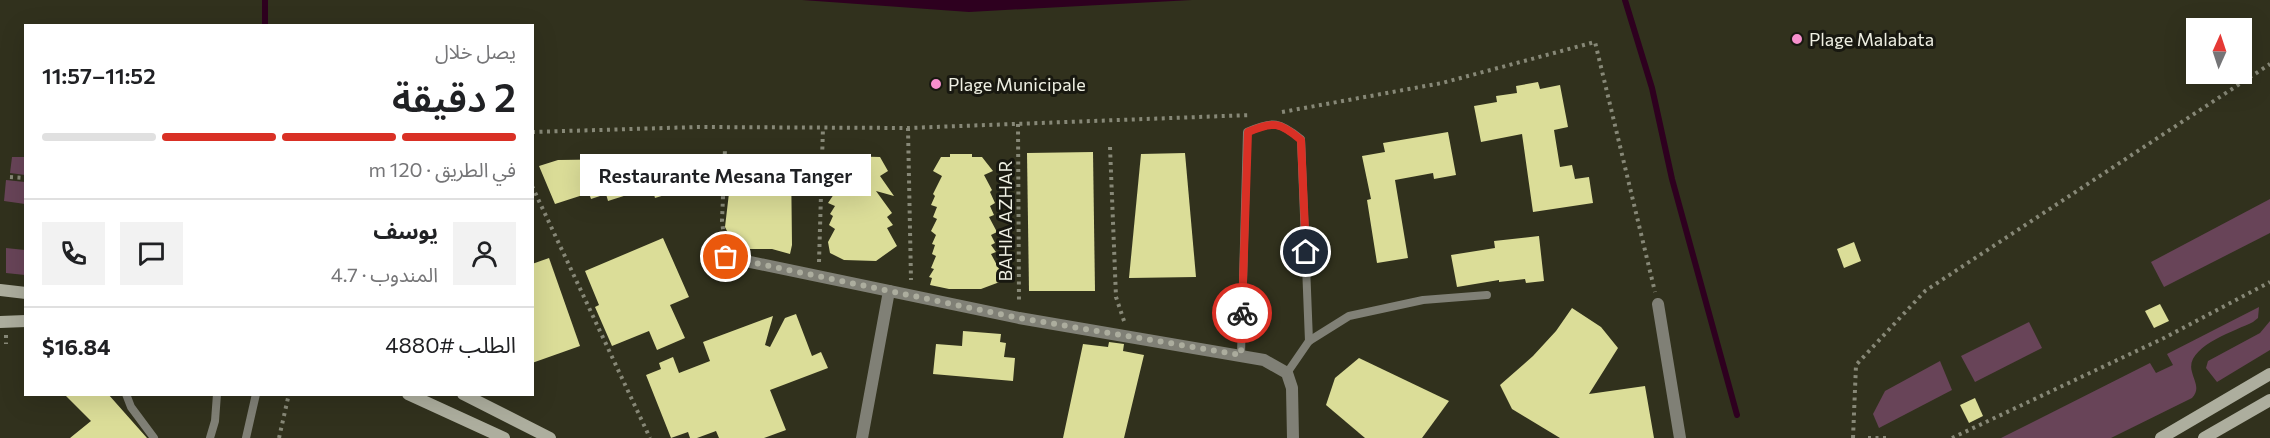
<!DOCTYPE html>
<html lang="ar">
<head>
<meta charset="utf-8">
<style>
	:root { --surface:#fff; --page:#f2f2f2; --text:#202124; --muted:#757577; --line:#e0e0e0; --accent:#d93025 }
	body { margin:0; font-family:Commissioner,"Noto Sans Arabic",sans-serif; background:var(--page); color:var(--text); direction:rtl; height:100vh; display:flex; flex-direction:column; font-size:22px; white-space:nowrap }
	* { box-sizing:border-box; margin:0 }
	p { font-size:20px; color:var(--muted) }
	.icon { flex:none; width:33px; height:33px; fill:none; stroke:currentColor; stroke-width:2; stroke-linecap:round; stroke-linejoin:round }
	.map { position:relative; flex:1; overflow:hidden; direction:ltr }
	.details { position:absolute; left:24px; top:24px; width:510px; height:372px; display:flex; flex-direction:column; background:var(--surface); border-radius:0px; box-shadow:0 6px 24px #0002; direction:rtl }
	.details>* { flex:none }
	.needle { width:39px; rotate:3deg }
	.tools { position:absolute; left:2186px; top:18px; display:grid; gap:12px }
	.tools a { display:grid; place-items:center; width:66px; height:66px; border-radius:0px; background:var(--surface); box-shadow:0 6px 24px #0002; font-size:30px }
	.pin { position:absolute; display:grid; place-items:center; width:51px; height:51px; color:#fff; margin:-26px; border:3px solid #fff; border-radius:50%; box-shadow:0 2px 6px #0007 }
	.courier { position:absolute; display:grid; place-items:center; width:60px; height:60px; margin:-30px; border:4px solid #d93025; border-radius:50%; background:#fff; color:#222; box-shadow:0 2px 8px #0007 }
	.bubble { position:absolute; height:42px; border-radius:0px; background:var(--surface); box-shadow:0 6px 24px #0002; font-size:20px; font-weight:600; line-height:42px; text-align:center; direction:rtl }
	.head em { font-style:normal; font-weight:600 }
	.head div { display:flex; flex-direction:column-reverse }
	.head { display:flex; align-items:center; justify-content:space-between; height:102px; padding:0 18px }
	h1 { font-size:39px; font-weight:600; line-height:45px }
	.bar { display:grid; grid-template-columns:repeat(4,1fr); gap:9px 6px; align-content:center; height:72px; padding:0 18px }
	.bar i { height:8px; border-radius:4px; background:var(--line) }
	.bar .on { background:var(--accent) }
	.bar p { grid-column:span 4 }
	.line { display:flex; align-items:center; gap:15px; padding:0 18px; border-top:2px solid var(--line) }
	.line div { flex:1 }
	.round { display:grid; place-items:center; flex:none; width:63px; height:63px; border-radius:0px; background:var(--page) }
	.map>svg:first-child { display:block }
	.green { fill:#684458 }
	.water { fill:#2e001f }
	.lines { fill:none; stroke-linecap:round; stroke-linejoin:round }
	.stream { stroke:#2e001f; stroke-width:6 }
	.building { fill:#dbdd98 }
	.path { stroke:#878877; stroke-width:4; stroke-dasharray:3 4.5; stroke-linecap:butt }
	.service { stroke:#808076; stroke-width:8 }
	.minor { stroke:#808076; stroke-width:12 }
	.secondary { stroke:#adae9e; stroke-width:12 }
	.done { stroke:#acad9e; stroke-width:6; stroke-dasharray:0 10.8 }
	.route { stroke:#d93025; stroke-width:8 }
	.poi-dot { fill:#f790cd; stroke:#181810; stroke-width:2 }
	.labels { text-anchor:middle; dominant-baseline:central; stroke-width:6; stroke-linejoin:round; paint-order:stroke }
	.poi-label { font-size:18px; fill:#eff0e3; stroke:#181810; text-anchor:start }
	.street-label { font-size:18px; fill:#eff0e3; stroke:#181810 }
</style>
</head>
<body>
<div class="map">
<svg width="2270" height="438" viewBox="0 0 2270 438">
	<rect width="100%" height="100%" fill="#31311d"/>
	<g class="green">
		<path d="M12,157H25V175L10,173Z"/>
		<path d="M6,180L25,182V204L4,201Z"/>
		<path d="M2270,199V233L2164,287L2151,262Z"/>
		<path d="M6,248L25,250V275L6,273Z"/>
		<path d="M2259,307L2258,318L2253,322C2235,331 2184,347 2192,372C2195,383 2200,389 2192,398L2111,438H2001L2150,363L2156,373L2173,365L2167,354Z"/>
		<path d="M2270,321V350L2217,382L2206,368L2208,361L2260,333Z"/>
		<path d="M2029,322L2042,348L1975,382L1961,356Z"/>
		<path d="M1940,361L1952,390L1879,428L1873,414L1885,391Z"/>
	</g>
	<path class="water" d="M802,0H1192L969,12Z"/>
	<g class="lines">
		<g class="stream">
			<path d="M265,0V26"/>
			<path d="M1625,0L1652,88L1672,179L1737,415"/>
		</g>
	</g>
	<g class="building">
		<path d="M1538,82L1540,89L1560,85L1568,127L1554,130L1560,167L1572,165L1575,179L1589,177L1593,203L1533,212L1522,134L1481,142L1474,106L1497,102L1496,96L1517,93L1516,86Z"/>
		<path d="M1448,132L1456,175L1434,179L1433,173L1395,180L1408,258L1377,263L1367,200L1371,199L1362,156L1385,152L1383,143Z"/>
		<path d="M1093,152L1095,291H1029L1027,153Z"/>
		<path d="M1185,153L1196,277L1129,278L1141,154Z"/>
		<path d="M950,154H972V157H982L993,171L984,175L992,190L990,192L995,203L990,206L994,215L989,217L997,232L991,235L995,243L991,245L996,252L991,254L1005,280L981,289H949L930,285L932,278L929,277L934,269L931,268L936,256L932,254L935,245L932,244L936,235L931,231L937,219L933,217L937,207L931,205L935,196L933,194L942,176L933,171L941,157H950Z"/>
		<path d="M639,156L640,161L662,160L671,157L681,190L655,198L652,187L608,201L606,194L591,199L589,193L555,204L539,166L558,160L629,159Z"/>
		<path d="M841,156L880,157L888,171L880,176L894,196L876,191L892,213L887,217L893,225L887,228L897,246L876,261L844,260L830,253L828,242L835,229L829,225L833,216L830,214L835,206L828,203L834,194L831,192L841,176L833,172Z"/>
		<path d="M734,159L791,160L792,245L790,254L772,249H749L734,245L725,227L729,193V175Z"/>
		<path d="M1539,236L1544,281L1526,283L1525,279L1499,282V280L1457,287L1451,255L1495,248L1494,241Z"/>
		<path d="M663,238L689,297L670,305L685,338L657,350L649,331L612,346L595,307L599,305L585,271Z"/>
		<path d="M1854,242L1861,261L1844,268L1837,249Z"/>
		<path d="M549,258L580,346L532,363V264Z"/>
		<path d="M2160,304L2169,321L2154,328L2145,311Z"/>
		<path d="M1572,308L1601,327L1618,348L1589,394L1645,386L1654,438H1560L1512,409L1500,385L1533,356L1556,331Z"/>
		<path d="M796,314L812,356L821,352L828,368L770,390L786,430L764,438H719L716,431L697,438H690L688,432L671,438L646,375L661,369L659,363L673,357L679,373L710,361L703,342L773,316L765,345L770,347L785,318Z"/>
		<path d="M963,331L1001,334L1000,342L1006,343L1004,357L1015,358L1013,381L933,374L936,344L962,346Z"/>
		<path d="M1109,342L1124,344L1123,351L1144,355L1124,438H1063L1083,344L1108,347Z"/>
		<path d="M1359,358L1449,401L1422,438H1365L1326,405L1335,378Z"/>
		<path d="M64,394H108L147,438H70L91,421Z"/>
		<path d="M1975,398L1983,416L1969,423L1960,405Z"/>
	</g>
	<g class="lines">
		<g class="path">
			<path d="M1282,112L1442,83L1595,42L1655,292"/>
			<path d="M1018,124L1019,304"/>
			<path d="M908,128L911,280"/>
			<path d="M532,132L698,127L908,128L1251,115"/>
			<path d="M1110,147L1116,297L1124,321"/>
			<path d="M10,177L26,178"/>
			<path d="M532,186L650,438"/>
			<path d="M725,244L722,221L725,149"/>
			<path d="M819,262L823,127"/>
			<path d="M6,335V344"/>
			<path d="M279,438L288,398"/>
			<path d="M1853,438L1856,365L1925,291L2270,64"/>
			<path d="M1868,438H1890"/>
			<path d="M1952,438L2164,338L2270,282"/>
		</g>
		<g class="service">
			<path d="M1241,355L1247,132C1273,120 1280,122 1301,139L1309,341"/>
			<path d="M1287,373L1309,341L1349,316L1423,300L1487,295"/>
			<path d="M126,394L131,407L154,438"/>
			<path d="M210,438L215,421L217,394"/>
			<path d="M246,438L256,394"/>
		</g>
		<g class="minor">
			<path d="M726,257L1019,318L1264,360L1287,373L1292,388L1293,438"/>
			<path d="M1658,304L1680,438"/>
			<path d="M862,438L889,291"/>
		</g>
		<g class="secondary">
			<path d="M0,290L26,293"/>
			<path d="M0,322L26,321"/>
			<path d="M408,394L504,438"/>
			<path d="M463,394L550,438"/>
			<path d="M2161,438L2270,374"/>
			<path d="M2204,438L2270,400"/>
		</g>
	</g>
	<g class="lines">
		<path class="done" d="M726,257L1019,318L1241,355L1242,313"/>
		<path class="route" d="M1242,313L1248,132C1273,121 1280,122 1301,140L1306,252"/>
	</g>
	<g class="poi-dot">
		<circle cx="1797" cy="39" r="6"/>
		<circle cx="936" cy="84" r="6"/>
	</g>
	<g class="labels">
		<g class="poi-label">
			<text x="1809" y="39">Plage Malabata</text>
			<text x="948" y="84">Plage Municipale</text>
		</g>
		<g class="street-label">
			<text transform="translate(1005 221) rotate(-90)">BAHIA AZHAR</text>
		</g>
	</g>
</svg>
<div class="tools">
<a><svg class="needle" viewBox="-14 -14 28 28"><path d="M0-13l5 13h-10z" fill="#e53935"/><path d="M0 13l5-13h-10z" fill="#757577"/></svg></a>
</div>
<div class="pin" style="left:726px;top:257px;background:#ea580c"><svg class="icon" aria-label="bag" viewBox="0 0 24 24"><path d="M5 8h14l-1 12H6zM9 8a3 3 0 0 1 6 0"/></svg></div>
<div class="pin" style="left:1306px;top:252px;background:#1f2937"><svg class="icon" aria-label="home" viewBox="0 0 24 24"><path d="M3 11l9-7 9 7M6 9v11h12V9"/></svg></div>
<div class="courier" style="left:1242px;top:313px"><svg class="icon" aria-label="bike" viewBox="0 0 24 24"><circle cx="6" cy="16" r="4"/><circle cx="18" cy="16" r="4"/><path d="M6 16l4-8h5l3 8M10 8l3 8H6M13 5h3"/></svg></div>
<div class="bubble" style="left:580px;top:154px;width:291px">Restaurante Mesana Tanger</div>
<section class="details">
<div class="head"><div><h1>2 دقيقة</h1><p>يصل خلال</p></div><em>11:52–11:57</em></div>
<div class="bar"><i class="on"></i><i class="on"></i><i class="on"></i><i></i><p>في الطريق · 120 m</p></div>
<div class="line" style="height:108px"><a class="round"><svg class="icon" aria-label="person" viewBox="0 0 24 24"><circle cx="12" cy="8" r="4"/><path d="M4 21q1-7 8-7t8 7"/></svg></a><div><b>يوسف</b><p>المندوب · 4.7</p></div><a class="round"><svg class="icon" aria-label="chat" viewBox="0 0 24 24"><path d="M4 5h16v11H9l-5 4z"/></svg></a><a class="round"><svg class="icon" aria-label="phone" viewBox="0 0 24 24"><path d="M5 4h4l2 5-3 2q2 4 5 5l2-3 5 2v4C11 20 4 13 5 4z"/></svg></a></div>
<div class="line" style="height:78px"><div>الطلب #4880</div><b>$16.84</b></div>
</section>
</div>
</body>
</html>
